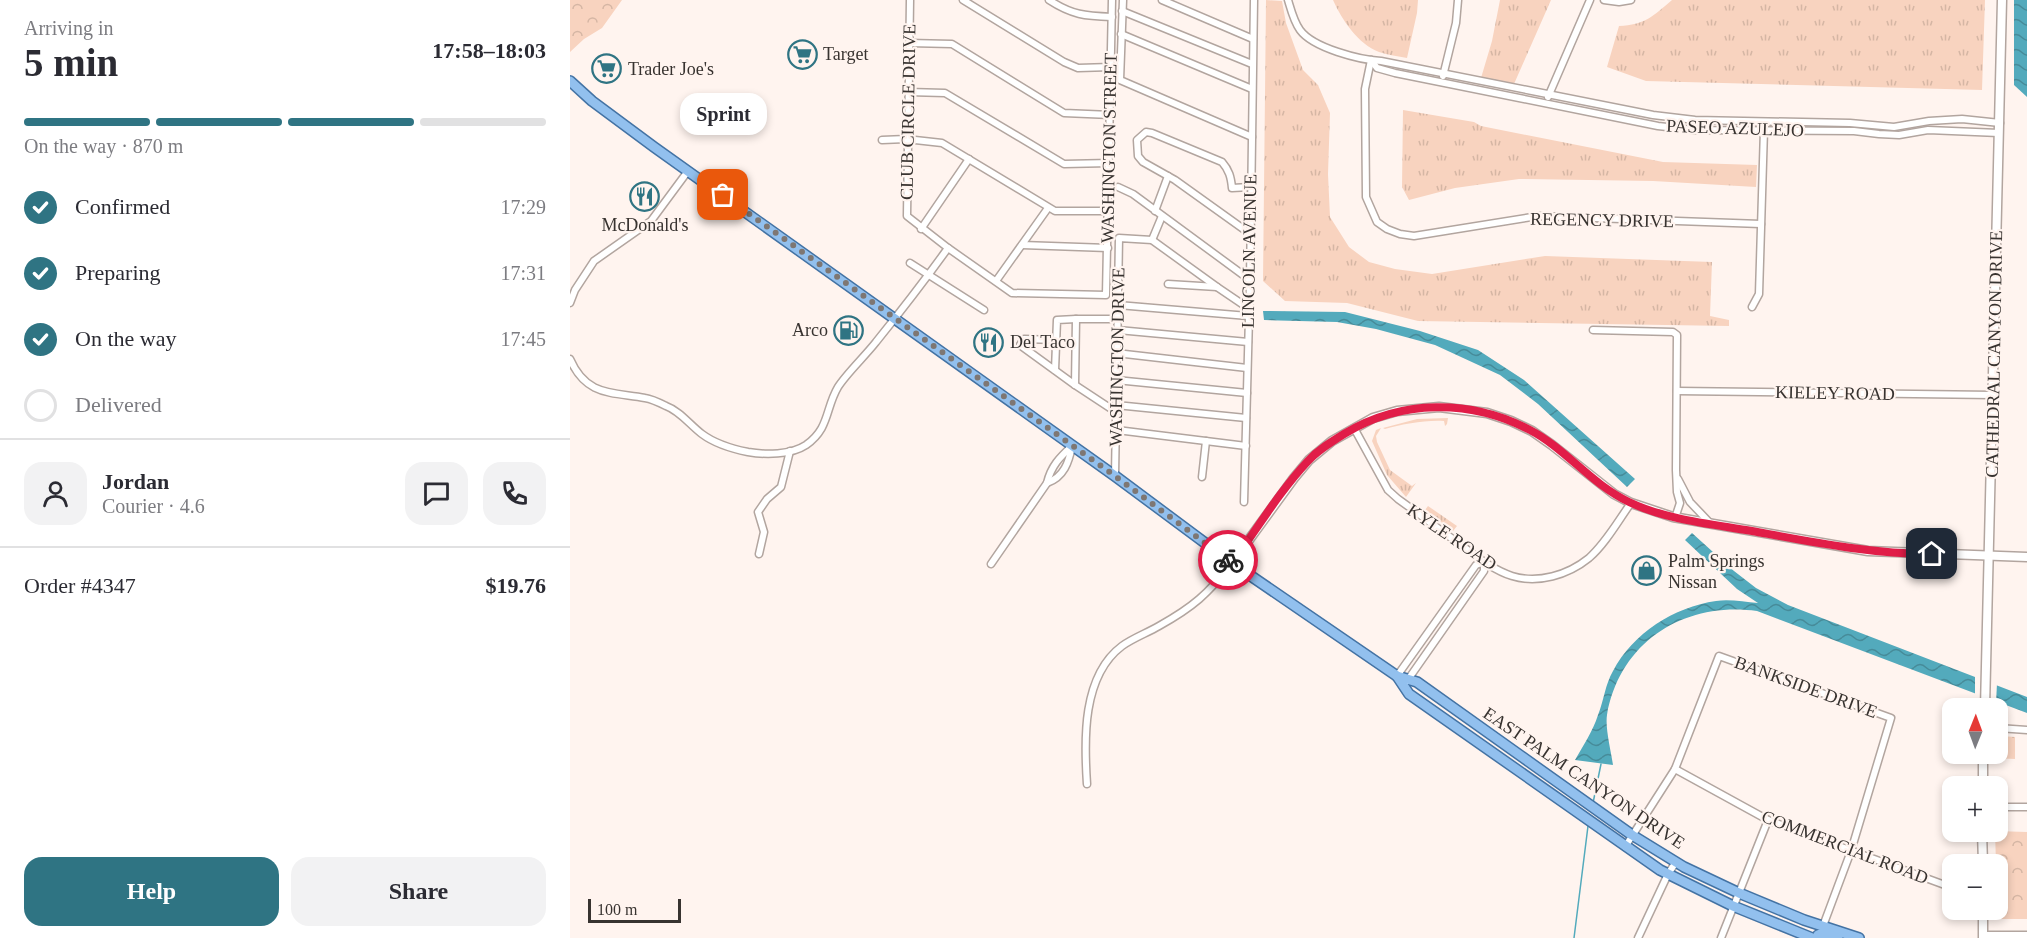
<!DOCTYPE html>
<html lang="en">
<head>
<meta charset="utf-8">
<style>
	:root { --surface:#fff; --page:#f2f2f3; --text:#2b2b33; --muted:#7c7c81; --line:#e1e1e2; --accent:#2f7483 }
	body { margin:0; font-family:"Times New Roman",serif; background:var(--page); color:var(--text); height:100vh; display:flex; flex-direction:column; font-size:22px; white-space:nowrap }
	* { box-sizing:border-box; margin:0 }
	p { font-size:20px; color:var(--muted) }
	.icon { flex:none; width:33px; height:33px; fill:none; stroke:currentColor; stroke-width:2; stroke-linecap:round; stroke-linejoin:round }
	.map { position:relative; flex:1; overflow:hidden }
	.details { display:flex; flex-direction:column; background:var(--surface); width:570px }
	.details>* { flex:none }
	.needle { width:39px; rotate:1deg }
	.controls { position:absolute; left:1372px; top:698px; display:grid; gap:12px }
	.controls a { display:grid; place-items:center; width:66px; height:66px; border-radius:12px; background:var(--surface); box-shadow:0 3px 9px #0003; font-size:30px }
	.scale { position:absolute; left:18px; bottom:15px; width:93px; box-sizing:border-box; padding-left:6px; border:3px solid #383330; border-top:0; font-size:16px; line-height:21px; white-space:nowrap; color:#383330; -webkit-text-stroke:4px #fff4ef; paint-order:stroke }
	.pin { position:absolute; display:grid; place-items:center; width:51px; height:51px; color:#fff; margin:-26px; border-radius:12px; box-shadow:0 3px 9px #0006 }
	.courier { position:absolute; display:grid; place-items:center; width:60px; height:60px; margin:-30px; border:4px solid #e11d48; border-radius:50%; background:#fff; color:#222; box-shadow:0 2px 8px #0007 }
	.bubble { position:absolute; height:42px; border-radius:18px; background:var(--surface); box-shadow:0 3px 9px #0003; font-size:20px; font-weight:700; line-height:42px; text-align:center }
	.head em { font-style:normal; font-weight:700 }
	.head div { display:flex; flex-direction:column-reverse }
	.head { display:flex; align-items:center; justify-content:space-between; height:102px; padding:0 24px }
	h1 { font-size:39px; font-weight:700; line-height:45px }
	.bar { display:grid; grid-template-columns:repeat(4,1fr); gap:9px 6px; align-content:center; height:72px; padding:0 24px }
	.bar i { height:8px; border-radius:4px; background:var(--line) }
	.bar .on { background:var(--accent) }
	.bar p { grid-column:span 4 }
	.line { display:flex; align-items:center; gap:15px; padding:0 24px; border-top:2px solid var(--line) }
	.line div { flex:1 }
	.round { display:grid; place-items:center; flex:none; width:63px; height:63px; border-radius:18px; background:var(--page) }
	ol { padding:0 24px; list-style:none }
	li { display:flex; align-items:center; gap:18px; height:66px }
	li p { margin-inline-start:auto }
	li .icon { padding:6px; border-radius:50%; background:var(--accent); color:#fff; stroke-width:4 }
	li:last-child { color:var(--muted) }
	li i { width:33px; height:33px; border:3px solid var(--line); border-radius:50% }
	.button { display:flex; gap:12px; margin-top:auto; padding:12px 24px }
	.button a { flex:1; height:69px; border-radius:18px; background:var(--accent); color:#fff; font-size:24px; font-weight:700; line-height:69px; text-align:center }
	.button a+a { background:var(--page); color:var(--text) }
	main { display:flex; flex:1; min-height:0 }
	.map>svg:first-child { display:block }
	.grass { fill:url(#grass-tufts) }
	.park { fill:url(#park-crowns) }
	.water { fill:url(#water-waves) }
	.pier { fill:#fff4ef }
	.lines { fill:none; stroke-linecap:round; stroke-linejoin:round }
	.stream { stroke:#53aabc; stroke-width:1.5 }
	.street-casing { stroke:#b2a59f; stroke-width:9 }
	.secondary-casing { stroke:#b2a59f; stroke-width:11 }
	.primary-casing { stroke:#4473a4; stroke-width:12 }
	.street { stroke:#fff; stroke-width:6 }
	.secondary { stroke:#fff; stroke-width:8 }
	.primary { stroke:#92c0ee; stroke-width:9 }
	.done { stroke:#7e7773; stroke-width:6; stroke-dasharray:0 10.8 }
	.route { stroke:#e11d48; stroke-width:8 }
	.labels { text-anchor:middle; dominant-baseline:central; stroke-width:4.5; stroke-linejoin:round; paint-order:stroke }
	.poi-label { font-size:18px; fill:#383330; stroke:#fff4ef; text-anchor:start }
	.street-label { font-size:18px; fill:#383330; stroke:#fff4ef }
</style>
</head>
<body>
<main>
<section class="details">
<div class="head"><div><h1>5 min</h1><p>Arriving in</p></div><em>17:58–18:03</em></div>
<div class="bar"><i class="on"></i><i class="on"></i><i class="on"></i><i></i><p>On the way · 870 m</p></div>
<ol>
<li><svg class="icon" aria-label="check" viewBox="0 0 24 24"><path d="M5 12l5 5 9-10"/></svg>Confirmed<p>17:29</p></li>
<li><svg class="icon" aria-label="check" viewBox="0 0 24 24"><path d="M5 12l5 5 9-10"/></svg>Preparing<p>17:31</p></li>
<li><svg class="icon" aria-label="check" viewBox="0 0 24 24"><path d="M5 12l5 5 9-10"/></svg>On the way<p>17:45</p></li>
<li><i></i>Delivered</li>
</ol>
<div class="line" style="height:108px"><a class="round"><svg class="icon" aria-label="person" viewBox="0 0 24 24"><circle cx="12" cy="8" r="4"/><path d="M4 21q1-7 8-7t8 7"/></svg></a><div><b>Jordan</b><p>Courier · 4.6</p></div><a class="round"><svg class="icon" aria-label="chat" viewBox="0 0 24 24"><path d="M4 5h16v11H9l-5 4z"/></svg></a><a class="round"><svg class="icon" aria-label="phone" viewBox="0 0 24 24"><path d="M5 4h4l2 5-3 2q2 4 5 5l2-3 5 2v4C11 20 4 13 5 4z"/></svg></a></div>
<div class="line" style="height:78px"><div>Order #4347</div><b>$19.76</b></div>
<div class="button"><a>Help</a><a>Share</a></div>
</section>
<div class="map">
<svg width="1457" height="938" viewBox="0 0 1457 938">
	<defs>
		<pattern id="grass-tufts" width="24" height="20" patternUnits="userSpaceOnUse" patternTransform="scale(1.5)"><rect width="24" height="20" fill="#f8d3bf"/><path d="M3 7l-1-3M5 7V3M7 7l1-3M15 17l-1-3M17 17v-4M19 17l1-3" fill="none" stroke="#d5b6a4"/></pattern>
		<pattern id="park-crowns" width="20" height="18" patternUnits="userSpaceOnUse" patternTransform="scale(1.5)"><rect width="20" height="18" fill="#f8d3bf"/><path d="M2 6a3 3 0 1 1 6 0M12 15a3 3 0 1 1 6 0" fill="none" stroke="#d5b6a4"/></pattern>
		<pattern id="water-waves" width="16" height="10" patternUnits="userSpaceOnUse" patternTransform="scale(1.5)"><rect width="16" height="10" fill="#53aabc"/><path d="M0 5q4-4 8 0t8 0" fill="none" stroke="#468b99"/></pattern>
	</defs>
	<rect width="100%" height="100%" fill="#fff4ef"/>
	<g class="grass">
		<path d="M696,0L712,1L716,23L733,70L748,85L760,113L758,174L760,217L779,247L799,262L825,269L862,274L975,256L1142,262L1140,316L1159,320V326L848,321L777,303L715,301L693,281Z"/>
		<path d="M763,0H848L847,13L837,58C828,56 818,55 809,52C788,44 772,20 763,0Z"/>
		<path d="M930,0H981L944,84L911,78L922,41Z"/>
		<path d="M1102,0H1415L1412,90L1076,81L1037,67L1049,26C1075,25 1083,16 1102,0Z"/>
		<path d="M833,110L904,122L911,126L1093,162L1187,165L1186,187L1083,181L949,179L885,188L839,200L832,187Z"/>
		<path d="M878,418L877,424L875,426L874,421C854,420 834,424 815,429L813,428L847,419Z"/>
		<path d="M811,428L806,436L807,442L820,470L842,486L846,483L836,497L817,475L802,441L806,430Z"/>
		<path d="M858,506L887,526L883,531L855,510Z"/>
	</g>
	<g class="park">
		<path d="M0,0H52L32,28L14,39L0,52Z"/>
		<path d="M1430,736L1445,737V759L1423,758L1424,753H1428V737Z"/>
		<path d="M1425,831L1457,832V919H1427L1428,864H1426Z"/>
	</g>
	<g class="water">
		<path d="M1444,0H1457V97L1444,85Z"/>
		<path d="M693,311L775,312L850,331L908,350L954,380L1065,479L1057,487L968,404L930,375L865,345L806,329L767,322L694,320Z"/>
		<path d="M1122,533L1164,571L1186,588L1218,605L1457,697V713L1187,611C1115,601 1050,641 1037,715C1035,728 1041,751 1043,765L1005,760C1013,746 1023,731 1028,715C1034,700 1035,685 1043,671C1063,633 1104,607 1146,601C1160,599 1174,602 1188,603L1167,589L1115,540Z"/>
	</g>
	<path class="pier" d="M1405,675L1427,683L1426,704L1405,696Z"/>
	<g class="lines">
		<g class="stream">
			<path d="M1023,803L1031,764"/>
			<path d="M1004,938L1018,826"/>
		</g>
		<defs>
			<g id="street">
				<path d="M340,0L337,216L378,248L442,293L536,295L542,0"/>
				<path d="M393,0L494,62L508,68L541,67"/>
				<path d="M479,0C502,15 515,16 542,17"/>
				<path d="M553,0L550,80L682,137"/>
				<path d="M592,0L683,39"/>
				<path d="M718,0C721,10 724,22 730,30C743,48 790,60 811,61L1083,115L1125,120L1280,123L1324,127L1359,121L1392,119L1430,123"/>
				<path d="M1034,0L1049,2L1061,0"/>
				<path d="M552,11L682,64"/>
				<path d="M551,34L682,89"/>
				<path d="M339,43L382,44L494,113L541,115"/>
				<path d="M801,60L807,68L825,73L1088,126L1124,130L1284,131L1309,134L1329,135L1358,130L1429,133"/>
				<path d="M801,60L795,89L796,197L807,222L817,229L830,234L844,236L968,216L1191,224"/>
				<path d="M873,76L886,23L888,0"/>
				<path d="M338,92L375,93L494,164L540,163"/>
				<path d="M978,97L1020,0"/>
				<path d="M312,140L336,139L372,143L485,211H538"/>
				<path d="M548,187L563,194L680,280"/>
				<path d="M585,211L598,176"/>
				<path d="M351,229L399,159"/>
				<path d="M679,233L605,180L573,162L568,156L567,140L576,132L582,133L652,162C659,170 661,177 662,188L680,187"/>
				<path d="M582,240L592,216"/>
				<path d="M452,245L538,248"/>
				<path d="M340,263L414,310"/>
				<path d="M426,281L478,208"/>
				<path d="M598,284L647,287L678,308"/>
				<path d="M0,303L5,290L24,261L81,221L118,171"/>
				<path d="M548,305L678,316"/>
				<path d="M1182,307L1189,294L1194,129"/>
				<path d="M548,330L678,342"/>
				<path d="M1023,330L1103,332L1107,335L1106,470L1107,492L1110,503L1105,518"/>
				<path d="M486,340L454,339L450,345L505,385L546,412"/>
				<path d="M546,353L677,368"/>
				<path d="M0,359C16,396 41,392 75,398C82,399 90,403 96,406C110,411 120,425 132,434C144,443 163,449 178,452C195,455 221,455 236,445C260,428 255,409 268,387C276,374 296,355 306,342C331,311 355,280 378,248"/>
				<path d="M485,370L487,320L506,319"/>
				<path d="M546,380L677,393"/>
				<path d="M505,385L506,319H548"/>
				<path d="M1107,391L1423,395"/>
				<path d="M546,405L676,418"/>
				<path d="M784,428L818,490L828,499C849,514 870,530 891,545C906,556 923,570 942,576C968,584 998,575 1019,558C1036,543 1048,521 1061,503"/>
				<path d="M547,430L676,446"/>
				<path d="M545,476L549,238L582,240L647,287"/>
				<path d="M632,477L636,441"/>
				<path d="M1108,479L1120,502L1140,523"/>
				<path d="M477,483C494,477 499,462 502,446"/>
				<path d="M674,502L680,280L684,0"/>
				<path d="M189,554L194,532L188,512L197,499L211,487L220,451"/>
				<path d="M421,564L477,483C481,466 490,457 502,446"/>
				<path d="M827,676L906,565L914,562V571L837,681"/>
				<path d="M1428,728L1457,730"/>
				<path d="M1105,769L1198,820L1383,888"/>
				<path d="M517,784C514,740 512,676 552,646C563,638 577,633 589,626C623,607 638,594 662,563"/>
				<path d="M1428,807H1457"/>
				<path d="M1055,847L1105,769L1149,656L1321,718L1281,851L1253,926"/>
				<path d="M1414,935H1457"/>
				<path d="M1068,938L1098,874L1106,862"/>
				<path d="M1151,938L1198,820"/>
			</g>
			<g id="secondary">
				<path d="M662,563L724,478L739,460L762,441L803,418L827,411L869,407L917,413L941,421L962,431L982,445L1044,494L1061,503L1103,517L1298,551L1457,557"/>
				<path d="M1415,708L1432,0"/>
				<path d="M1413,786V753"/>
				<path d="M1412,831L1413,864"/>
				<path d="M1413,909V938"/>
			</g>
			<g id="primary">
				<path d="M0,81L22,101L84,147L545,476L662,563L827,676L847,682L1062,835L1114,867L1169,893L1234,920L1289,938"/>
				<path d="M827,676L839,694L1090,870L1163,906L1242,938"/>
				<path d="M1247,938L1248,935L1253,933L1268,938"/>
			</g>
		</defs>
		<use href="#street" class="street-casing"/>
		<use href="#secondary" class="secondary-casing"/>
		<use href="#primary" class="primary-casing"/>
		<use href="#street" class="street"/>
		<use href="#secondary" class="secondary"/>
		<use href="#primary" class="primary"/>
	</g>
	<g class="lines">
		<path class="done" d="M153,195L545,476L658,560"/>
		<path class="route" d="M658,560L662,563C687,529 709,492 738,461C748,450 761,442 774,434C831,399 901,399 960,430C996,449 1021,484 1059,502C1097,520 1141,524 1182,531C1242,542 1301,554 1362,554"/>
	</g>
	<defs>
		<symbol id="supermarket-ring" viewBox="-11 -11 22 22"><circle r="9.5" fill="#fff4ef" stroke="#2f7483" stroke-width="1.5"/><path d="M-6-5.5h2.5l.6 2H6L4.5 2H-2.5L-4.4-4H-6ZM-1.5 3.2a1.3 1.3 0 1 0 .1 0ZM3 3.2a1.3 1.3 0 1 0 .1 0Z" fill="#2f7483"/></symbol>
		<symbol id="restaurant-ring" viewBox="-11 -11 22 22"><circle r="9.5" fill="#fff4ef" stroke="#2f7483" stroke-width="1.5"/><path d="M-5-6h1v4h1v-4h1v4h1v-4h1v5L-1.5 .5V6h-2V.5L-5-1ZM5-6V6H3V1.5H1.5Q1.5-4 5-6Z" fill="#2f7483"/></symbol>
		<symbol id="fuel-ring" viewBox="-11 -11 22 22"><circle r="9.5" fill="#fff4ef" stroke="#2f7483" stroke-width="1.5"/><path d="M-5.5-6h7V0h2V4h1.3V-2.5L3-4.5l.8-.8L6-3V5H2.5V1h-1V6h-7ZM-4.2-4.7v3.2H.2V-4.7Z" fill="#2f7483"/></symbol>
		<symbol id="shop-ring" viewBox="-11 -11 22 22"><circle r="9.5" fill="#fff4ef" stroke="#2f7483" stroke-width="1.5"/><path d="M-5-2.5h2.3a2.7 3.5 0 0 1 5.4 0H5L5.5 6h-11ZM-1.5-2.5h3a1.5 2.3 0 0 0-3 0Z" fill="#2f7483"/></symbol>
	</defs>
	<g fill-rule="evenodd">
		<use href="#supermarket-ring" x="216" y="38" width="33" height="33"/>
		<use href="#supermarket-ring" x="20" y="52" width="33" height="33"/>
		<use href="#restaurant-ring" x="58" y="180" width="33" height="33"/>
		<use href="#fuel-ring" x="262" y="314" width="33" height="33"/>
		<use href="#restaurant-ring" x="402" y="326" width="33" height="33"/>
		<use href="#shop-ring" x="1060" y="554" width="33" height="33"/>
	</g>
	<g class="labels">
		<g class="poi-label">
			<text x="253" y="54">Target</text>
			<text x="58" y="69">Trader Joe's</text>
			<text x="75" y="225" text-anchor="middle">McDonald's</text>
			<text x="258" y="330" text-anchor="end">Arco</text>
			<text x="440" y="342">Del Taco</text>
			<text x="1098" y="561">Palm Springs<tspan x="1098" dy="21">Nissan</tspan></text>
		</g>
		<g class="street-label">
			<text transform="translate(338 112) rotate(-89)">CLUB CIRCLE DRIVE</text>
			<text transform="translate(1165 128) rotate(2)">PASEO AZULEJO</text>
			<text transform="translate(539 148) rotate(-89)">WASHINGTON STREET</text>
			<text transform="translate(1032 220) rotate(1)">REGENCY DRIVE</text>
			<text transform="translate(679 251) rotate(-89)">LINCOLN AVENUE</text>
			<text transform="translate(1424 354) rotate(-89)">CATHEDRAL CANYON DRIVE</text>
			<text transform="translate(547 357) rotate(-89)">WASHINGTON DRIVE</text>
			<text transform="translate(1265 393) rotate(1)">KIELEY ROAD</text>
			<text transform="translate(882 537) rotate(34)">KYLE ROAD</text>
			<text transform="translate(1236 687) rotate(20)">BANKSIDE DRIVE</text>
			<text transform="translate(1014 778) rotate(34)">EAST PALM CANYON DRIVE</text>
			<text transform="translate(1275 847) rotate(21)">COMMERCIAL ROAD</text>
		</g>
	</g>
</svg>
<div class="controls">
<a><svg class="needle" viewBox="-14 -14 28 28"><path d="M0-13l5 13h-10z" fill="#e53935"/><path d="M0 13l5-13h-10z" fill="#7c7c81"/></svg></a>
<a>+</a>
<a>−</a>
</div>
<div class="scale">100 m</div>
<div class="pin" style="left:153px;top:195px;background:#ea580c"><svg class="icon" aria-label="bag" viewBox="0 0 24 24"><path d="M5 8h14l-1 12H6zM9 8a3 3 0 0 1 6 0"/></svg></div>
<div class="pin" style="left:1362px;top:554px;background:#1f2937"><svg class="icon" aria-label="home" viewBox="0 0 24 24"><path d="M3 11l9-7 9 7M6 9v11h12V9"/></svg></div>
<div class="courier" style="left:658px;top:560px"><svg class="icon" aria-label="bike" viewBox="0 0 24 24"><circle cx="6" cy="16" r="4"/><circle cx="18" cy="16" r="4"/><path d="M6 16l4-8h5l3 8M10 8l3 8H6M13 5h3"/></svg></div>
<div class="bubble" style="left:110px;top:93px;width:87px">Sprint</div>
</div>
</main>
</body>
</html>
